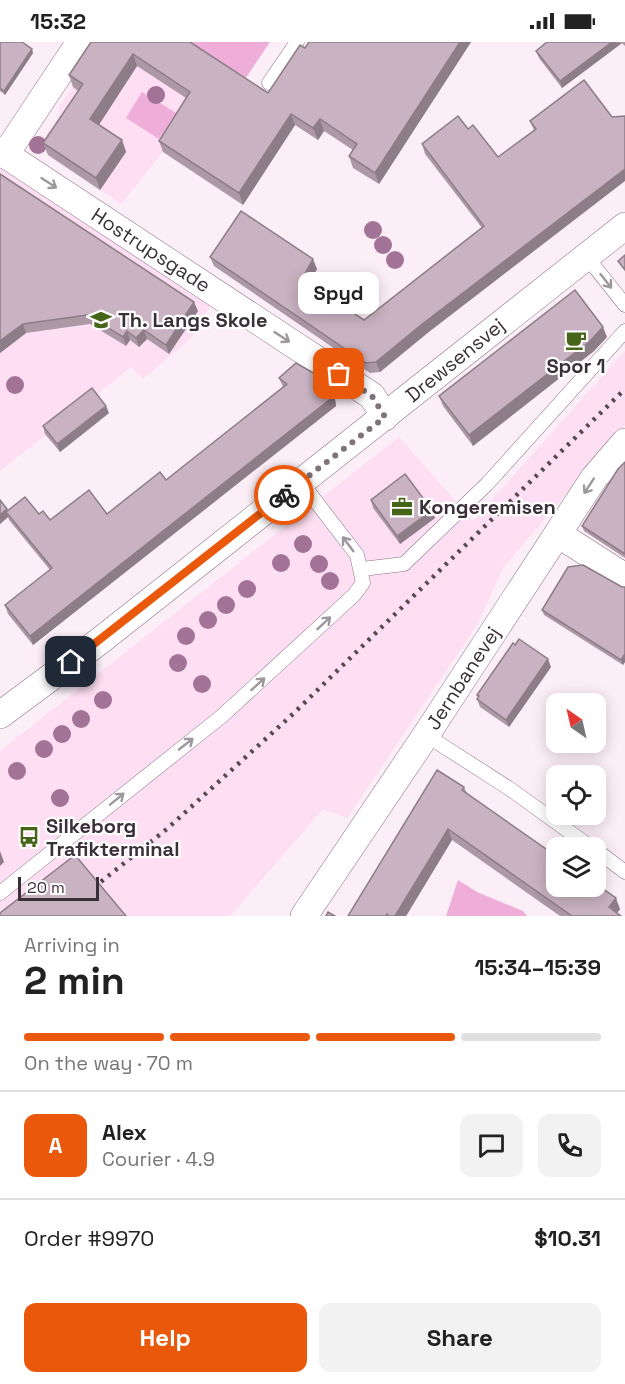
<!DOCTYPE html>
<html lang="en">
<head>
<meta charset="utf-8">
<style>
	:root { --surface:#fff; --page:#f2f2f2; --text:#222; --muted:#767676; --line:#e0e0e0; --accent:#ea580c }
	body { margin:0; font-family:"Space Grotesk",sans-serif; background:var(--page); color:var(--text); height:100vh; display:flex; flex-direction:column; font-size:22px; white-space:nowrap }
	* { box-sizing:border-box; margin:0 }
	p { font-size:20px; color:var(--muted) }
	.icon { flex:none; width:33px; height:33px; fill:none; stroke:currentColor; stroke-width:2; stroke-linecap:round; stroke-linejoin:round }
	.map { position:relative; height:874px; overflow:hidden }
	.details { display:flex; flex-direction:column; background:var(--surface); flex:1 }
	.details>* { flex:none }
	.needle { width:39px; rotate:326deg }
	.buttons { position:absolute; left:546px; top:651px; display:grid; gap:12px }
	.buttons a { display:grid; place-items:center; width:60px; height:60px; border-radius:12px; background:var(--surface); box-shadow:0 3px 15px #0003; font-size:30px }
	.scale { position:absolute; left:18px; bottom:15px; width:81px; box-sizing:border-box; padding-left:6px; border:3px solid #3a3137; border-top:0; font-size:16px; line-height:21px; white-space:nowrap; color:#3a3137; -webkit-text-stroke:4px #fff; paint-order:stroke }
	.pin { position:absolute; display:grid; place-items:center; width:51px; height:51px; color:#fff; margin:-26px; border-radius:12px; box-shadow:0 3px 9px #0006 }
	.courier { position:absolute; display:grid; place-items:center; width:60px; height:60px; margin:-30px; border:4px solid #ea580c; border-radius:50%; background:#fff; color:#222; box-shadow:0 2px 8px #0007 }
	.bubble { position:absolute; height:42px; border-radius:12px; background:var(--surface); box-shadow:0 3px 15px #0003; font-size:20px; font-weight:700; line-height:42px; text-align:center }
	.headline em { font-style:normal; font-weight:700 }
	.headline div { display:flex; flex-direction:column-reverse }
	.headline { display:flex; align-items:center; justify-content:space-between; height:102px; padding:0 24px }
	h1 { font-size:39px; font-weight:700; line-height:45px }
	.bar { display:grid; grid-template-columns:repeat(4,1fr); gap:9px 6px; align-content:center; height:72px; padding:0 24px }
	.bar i { height:8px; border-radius:4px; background:var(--line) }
	.bar .on { background:var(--accent) }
	.bar p { grid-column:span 4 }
	.line { display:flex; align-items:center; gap:15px; padding:0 24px; border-top:2px solid var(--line) }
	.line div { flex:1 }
	.round { display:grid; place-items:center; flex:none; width:63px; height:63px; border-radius:12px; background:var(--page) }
	.button { display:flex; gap:12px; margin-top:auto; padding:12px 24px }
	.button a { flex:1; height:69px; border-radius:12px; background:var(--accent); color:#fff; font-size:24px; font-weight:700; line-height:69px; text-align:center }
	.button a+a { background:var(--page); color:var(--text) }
	.status { display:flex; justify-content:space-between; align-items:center; height:42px; padding:0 30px; background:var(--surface); direction:ltr }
	.status svg { height:16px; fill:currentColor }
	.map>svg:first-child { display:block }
	.built { fill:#fddef2 }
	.green { fill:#efadda }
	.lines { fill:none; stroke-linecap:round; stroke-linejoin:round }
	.service-casing { stroke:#897482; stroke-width:15 }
	.minor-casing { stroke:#897482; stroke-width:28 }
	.service { stroke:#fff; stroke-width:14 }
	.minor { stroke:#fff; stroke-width:27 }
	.rail { stroke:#544a50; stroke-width:4.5; stroke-dasharray:3 6; stroke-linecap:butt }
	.tree { fill:#a27297 }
	.wall { fill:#ad99a6 }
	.shaded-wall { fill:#8d7d87 }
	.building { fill:#c9b2c1; stroke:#8d7d87; stroke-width:1.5 }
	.oneway { stroke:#9c989b }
	.done { stroke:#7e737a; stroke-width:6; stroke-dasharray:0 10.8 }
	.route { stroke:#ea580c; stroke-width:8 }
	.labels { text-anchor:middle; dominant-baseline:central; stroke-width:4.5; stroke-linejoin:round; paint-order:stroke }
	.street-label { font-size:20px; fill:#3a3137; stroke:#fff }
	.poi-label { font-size:20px; font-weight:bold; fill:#3a3137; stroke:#fff; text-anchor:start }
</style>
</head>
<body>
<div class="status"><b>15:32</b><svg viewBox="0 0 49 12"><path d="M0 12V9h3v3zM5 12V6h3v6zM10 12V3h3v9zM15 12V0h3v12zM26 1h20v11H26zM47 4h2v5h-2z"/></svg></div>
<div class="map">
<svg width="625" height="874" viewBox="0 0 625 874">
	<rect width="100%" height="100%" fill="#fceef7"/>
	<g class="built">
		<path d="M103,0L218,27L163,110L121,162L47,112L52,106L42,99L61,71L58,67Z"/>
		<path d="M0,125L211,262L193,294L143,337L131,325L0,429Z"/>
		<path d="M625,309V383L503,526L477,583L347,776L323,767L230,874H0V709L399,395L473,479Z"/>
	</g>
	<g class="green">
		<path d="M178,0H270L241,43Z"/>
		<path d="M142,50L176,71L159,97L126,76Z"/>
		<path d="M458,838L477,850L523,869L527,874H446Z"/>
	</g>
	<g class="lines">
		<defs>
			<g id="service">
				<path d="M269,41L297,0"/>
				<path d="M586,214L625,263"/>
				<path d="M362,527L404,522L487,442L625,289"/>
				<path d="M426,693L510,747L592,806"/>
				<path d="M596,808L625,830"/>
				<path d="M0,851L222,674L354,553L363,541L357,513L301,440"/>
			</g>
			<g id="minor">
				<path d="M0,109L372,354L385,375"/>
				<path d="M5,113L80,0"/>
				<path d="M558,492L625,535"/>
				<path d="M0,673L101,598L625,184"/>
				<path d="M304,874L426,693L594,436L625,400"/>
			</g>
		</defs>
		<use href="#service" class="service-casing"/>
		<use href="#minor" class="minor-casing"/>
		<use href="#service" class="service"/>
		<use href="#minor" class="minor"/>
		<path class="rail" d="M87,851L168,786L294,671L625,347"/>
	</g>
	<g class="tree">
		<circle cx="156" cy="53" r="9"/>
		<circle cx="38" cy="103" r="9"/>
		<circle cx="373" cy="188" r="9"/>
		<circle cx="383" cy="203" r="9"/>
		<circle cx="395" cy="218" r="9"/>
		<circle cx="15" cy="343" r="9"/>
		<circle cx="303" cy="502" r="9"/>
		<circle cx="281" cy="521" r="9"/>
		<circle cx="319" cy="522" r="9"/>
		<circle cx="330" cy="539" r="9"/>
		<circle cx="247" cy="547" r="9"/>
		<circle cx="226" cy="563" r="9"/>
		<circle cx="208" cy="578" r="9"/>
		<circle cx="186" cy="594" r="9"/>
		<circle cx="178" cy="621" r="9"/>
		<circle cx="202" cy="642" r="9"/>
		<circle cx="103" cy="658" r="9"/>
		<circle cx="81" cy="677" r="9"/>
		<circle cx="62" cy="692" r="9"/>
		<circle cx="44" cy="707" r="9"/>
		<circle cx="17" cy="729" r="9"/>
		<circle cx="60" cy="756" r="9"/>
	</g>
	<g class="wall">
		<path d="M0,0L33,11L5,53L0,49Z"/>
		<path d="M91,0L268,51L305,6L471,0L379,142L353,126L349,114L353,108L324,89L318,98L295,83L243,163L163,110L159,99L186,56L137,24L99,82L122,98L126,110L100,148L48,113L43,101L78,49L73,45L69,33Z"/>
		<path d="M547,0H625V4L622,1L562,46L539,16L536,9Z"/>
		<path d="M584,38L425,293L380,330L370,331L214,224L210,215L317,227L309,241L364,278L482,186L425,112L422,102L468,87L498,115L534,88L530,79Z"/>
		<path d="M0,132L198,269L169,312L147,297L139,305L130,298L126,304L90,282L26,291L0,311Z"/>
		<path d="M607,295L594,309L473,404L443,364L439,354Z"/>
		<path d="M279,336L334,350L336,364L33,603L8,572L5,563L50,528L9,478L8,475L0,482V458L8,469L39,472L50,478L107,472L166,438L283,345Z"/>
		<path d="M109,371L60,410L45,392L43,384Z"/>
		<path d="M625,420V516L584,489L582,484Z"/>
		<path d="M371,458L435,476L400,502L373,466Z"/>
		<path d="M622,545H625V620L623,623L544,573L542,568Z"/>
		<path d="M551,625L509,685L480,665L477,657L478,656L477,653Z"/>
		<path d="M464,745L467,751L620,867L617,871L621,874H560L452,798L406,874H348Z"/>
	</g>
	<g class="shaded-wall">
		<path d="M460,0H471L379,142L375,131Z"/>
		<path d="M612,0L622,1L562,46L560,39Z"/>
		<path d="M32,7L33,11L5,53L4,49Z"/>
		<path d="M133,12L137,24L95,89L90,77Z"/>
		<path d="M291,72L295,83L243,163L239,151Z"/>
		<path d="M320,77L324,89L318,98L313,86Z"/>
		<path d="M122,98L126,110L100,148L96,136Z"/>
		<path d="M625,127V139L425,293L380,330L376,320L421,283Z"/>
		<path d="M313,217L317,227L306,247L302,237Z"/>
		<path d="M194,260L198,269L169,312L166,303Z"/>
		<path d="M23,282L26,291L0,311V299Z"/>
		<path d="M603,285L607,295L594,309L473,404L469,393Z"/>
		<path d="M144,288L147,297L139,305L136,296Z"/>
		<path d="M127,289L130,298L126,304L123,295Z"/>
		<path d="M331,341L334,350L336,364L33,603L30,594Z"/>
		<path d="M106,364L109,371L60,410L57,402Z"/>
		<path d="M7,467L9,473L6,470L8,475L0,482V473Z"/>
		<path d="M432,468L435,476L400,502L397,494Z"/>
		<path d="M625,612V620L623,623L621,618Z"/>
		<path d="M548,617L551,625L509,685L506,678Z"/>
		<path d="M448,787L452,798L406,874H395Z"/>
		<path d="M0,809L4,820L0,824Z"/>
		<path d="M616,856L620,867L615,874L609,865Z"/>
	</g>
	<g class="building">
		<path d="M0,0H22L32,7L4,49L0,46Z"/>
		<path d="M91,0H190L268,51L300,3L305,6L309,0H460L375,131L349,114L357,102L320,77L313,86L291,72L239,151L159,99L190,50L133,12L90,77L122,98L96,136L43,101L83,42L69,33Z"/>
		<path d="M547,0H612L560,39L536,9Z"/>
		<path d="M584,38L612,75L625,74V127L421,283L376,320L366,321L210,215L241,169L313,217L302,237L364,278L484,184L422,102L458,74L468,87L473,83L498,115L536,87L530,79Z"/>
		<path d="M0,132L194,260L166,303L144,288L136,296L127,289L123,295L87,273L23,282L0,299Z"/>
		<path d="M625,213V228L618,219Z"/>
		<path d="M575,248L603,285L590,299L469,393L439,354Z"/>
		<path d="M296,321L331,341L333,355L30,594L5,563L52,526L6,470L25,455L39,472L43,469L50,478L89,448L107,472L160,430L166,438L287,342L279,336Z"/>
		<path d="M92,346L106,364L57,402L43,384Z"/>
		<path d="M625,420V512L582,484L618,427Z"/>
		<path d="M405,432L432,468L397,494L371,458Z"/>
		<path d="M0,458L7,467L0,473Z"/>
		<path d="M583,523L622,545H625V612L621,618L542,568L568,525Z"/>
		<path d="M519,597L548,617L506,678L477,657L479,654L477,653L513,601L515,603Z"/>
		<path d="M437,728L464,745L462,748L556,814V844H596V842L616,856L609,865L621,874H572L448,787L395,874H389L387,872L386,874H348Z"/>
		<path d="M75,813L126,874H0V871Z"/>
		<path d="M328,870L335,874H326Z"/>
	</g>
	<defs><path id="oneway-shaft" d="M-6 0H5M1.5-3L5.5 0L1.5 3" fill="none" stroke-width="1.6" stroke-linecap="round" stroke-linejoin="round" transform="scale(1.5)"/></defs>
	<g class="oneway">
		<use href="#oneway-shaft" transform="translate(49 141) rotate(33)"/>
		<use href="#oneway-shaft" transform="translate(606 239) rotate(52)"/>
		<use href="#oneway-shaft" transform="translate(282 295) rotate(33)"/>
		<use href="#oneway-shaft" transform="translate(589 444) rotate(123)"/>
		<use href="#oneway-shaft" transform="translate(348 502) rotate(-127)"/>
		<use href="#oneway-shaft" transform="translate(324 581) rotate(-43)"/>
		<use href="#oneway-shaft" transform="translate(258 642) rotate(-42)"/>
		<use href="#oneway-shaft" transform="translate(186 702) rotate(-38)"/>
		<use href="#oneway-shaft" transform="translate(117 757) rotate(-39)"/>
	</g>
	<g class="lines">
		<path class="done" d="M284,453L385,375L372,354L339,332"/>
		<path class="route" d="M71,620L284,453"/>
	</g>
	<defs>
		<symbol id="school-bare" viewBox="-9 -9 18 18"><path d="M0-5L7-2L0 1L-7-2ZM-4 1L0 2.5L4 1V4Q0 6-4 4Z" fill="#476519" stroke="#fff" stroke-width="2.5" paint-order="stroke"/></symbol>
		<symbol id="cafe-bare" viewBox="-9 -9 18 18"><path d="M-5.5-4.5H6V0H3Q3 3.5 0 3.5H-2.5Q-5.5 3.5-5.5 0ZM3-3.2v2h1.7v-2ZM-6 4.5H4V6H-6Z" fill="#476519" stroke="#fff" stroke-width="2.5" paint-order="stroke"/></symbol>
		<symbol id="office-bare" viewBox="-9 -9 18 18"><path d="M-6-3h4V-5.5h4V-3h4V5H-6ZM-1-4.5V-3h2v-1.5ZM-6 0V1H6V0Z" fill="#476519" stroke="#fff" stroke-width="2.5" paint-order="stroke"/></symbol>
		<symbol id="bus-bare" viewBox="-9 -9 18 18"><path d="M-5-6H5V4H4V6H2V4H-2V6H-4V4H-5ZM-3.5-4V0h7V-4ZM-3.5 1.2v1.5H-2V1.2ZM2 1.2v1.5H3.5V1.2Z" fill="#476519" stroke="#fff" stroke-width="2.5" paint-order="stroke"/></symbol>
	</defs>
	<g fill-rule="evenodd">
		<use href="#school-bare" x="86" y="263" width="30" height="30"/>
		<use href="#cafe-bare" x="561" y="283" width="30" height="30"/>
		<use href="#office-bare" x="387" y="450" width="30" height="30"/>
		<use href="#bus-bare" x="14" y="780" width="30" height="30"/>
	</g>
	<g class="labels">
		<g class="street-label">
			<text transform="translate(151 208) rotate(33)">Hostrupsgade</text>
			<text transform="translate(455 318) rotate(-39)">Drewsensvej</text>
			<text transform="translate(463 636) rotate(-57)">Jernbanevej</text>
		</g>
		<g class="poi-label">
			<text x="118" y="278">Th. Langs Skole</text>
			<text x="576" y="324" text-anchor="middle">Spor 1</text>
			<text x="419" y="465">Kongeremisen</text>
			<text x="46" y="784">Silkeborg<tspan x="46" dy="23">Trafikterminal</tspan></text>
		</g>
	</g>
</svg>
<div class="buttons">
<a><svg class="needle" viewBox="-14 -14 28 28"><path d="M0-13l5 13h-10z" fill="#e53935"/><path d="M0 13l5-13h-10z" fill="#767676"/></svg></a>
<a><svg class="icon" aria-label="locate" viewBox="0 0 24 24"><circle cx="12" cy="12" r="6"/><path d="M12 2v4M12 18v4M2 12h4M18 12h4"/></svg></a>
<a><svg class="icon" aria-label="layers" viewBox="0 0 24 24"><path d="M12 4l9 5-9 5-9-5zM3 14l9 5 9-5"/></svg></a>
</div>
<div class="scale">20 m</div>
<div class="pin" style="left:339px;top:332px;background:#ea580c"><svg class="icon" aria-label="bag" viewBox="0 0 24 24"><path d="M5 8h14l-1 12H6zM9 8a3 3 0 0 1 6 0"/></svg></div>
<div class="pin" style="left:71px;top:620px;background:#1f2937"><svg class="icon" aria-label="home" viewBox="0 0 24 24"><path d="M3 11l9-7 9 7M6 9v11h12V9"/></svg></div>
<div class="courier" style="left:284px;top:453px"><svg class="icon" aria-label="bike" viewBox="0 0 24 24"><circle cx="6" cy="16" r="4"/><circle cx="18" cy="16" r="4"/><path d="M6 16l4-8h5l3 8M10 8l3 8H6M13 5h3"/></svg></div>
<div class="bubble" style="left:298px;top:230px;width:81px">Spyd</div>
</div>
<section class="details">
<div class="headline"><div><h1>2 min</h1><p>Arriving in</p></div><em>15:34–15:39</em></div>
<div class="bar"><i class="on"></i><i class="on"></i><i class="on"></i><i></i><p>On the way · 70 m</p></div>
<div class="line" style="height:108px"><b class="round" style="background:var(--accent);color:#fff">A</b><div><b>Alex</b><p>Courier · 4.9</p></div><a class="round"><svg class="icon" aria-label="chat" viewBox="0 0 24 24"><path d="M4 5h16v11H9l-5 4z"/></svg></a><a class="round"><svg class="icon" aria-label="phone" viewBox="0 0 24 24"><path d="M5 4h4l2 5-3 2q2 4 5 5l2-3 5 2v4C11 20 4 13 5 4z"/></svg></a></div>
<div class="line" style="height:78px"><div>Order #9970</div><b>$10.31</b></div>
<div class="button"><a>Help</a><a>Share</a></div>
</section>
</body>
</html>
